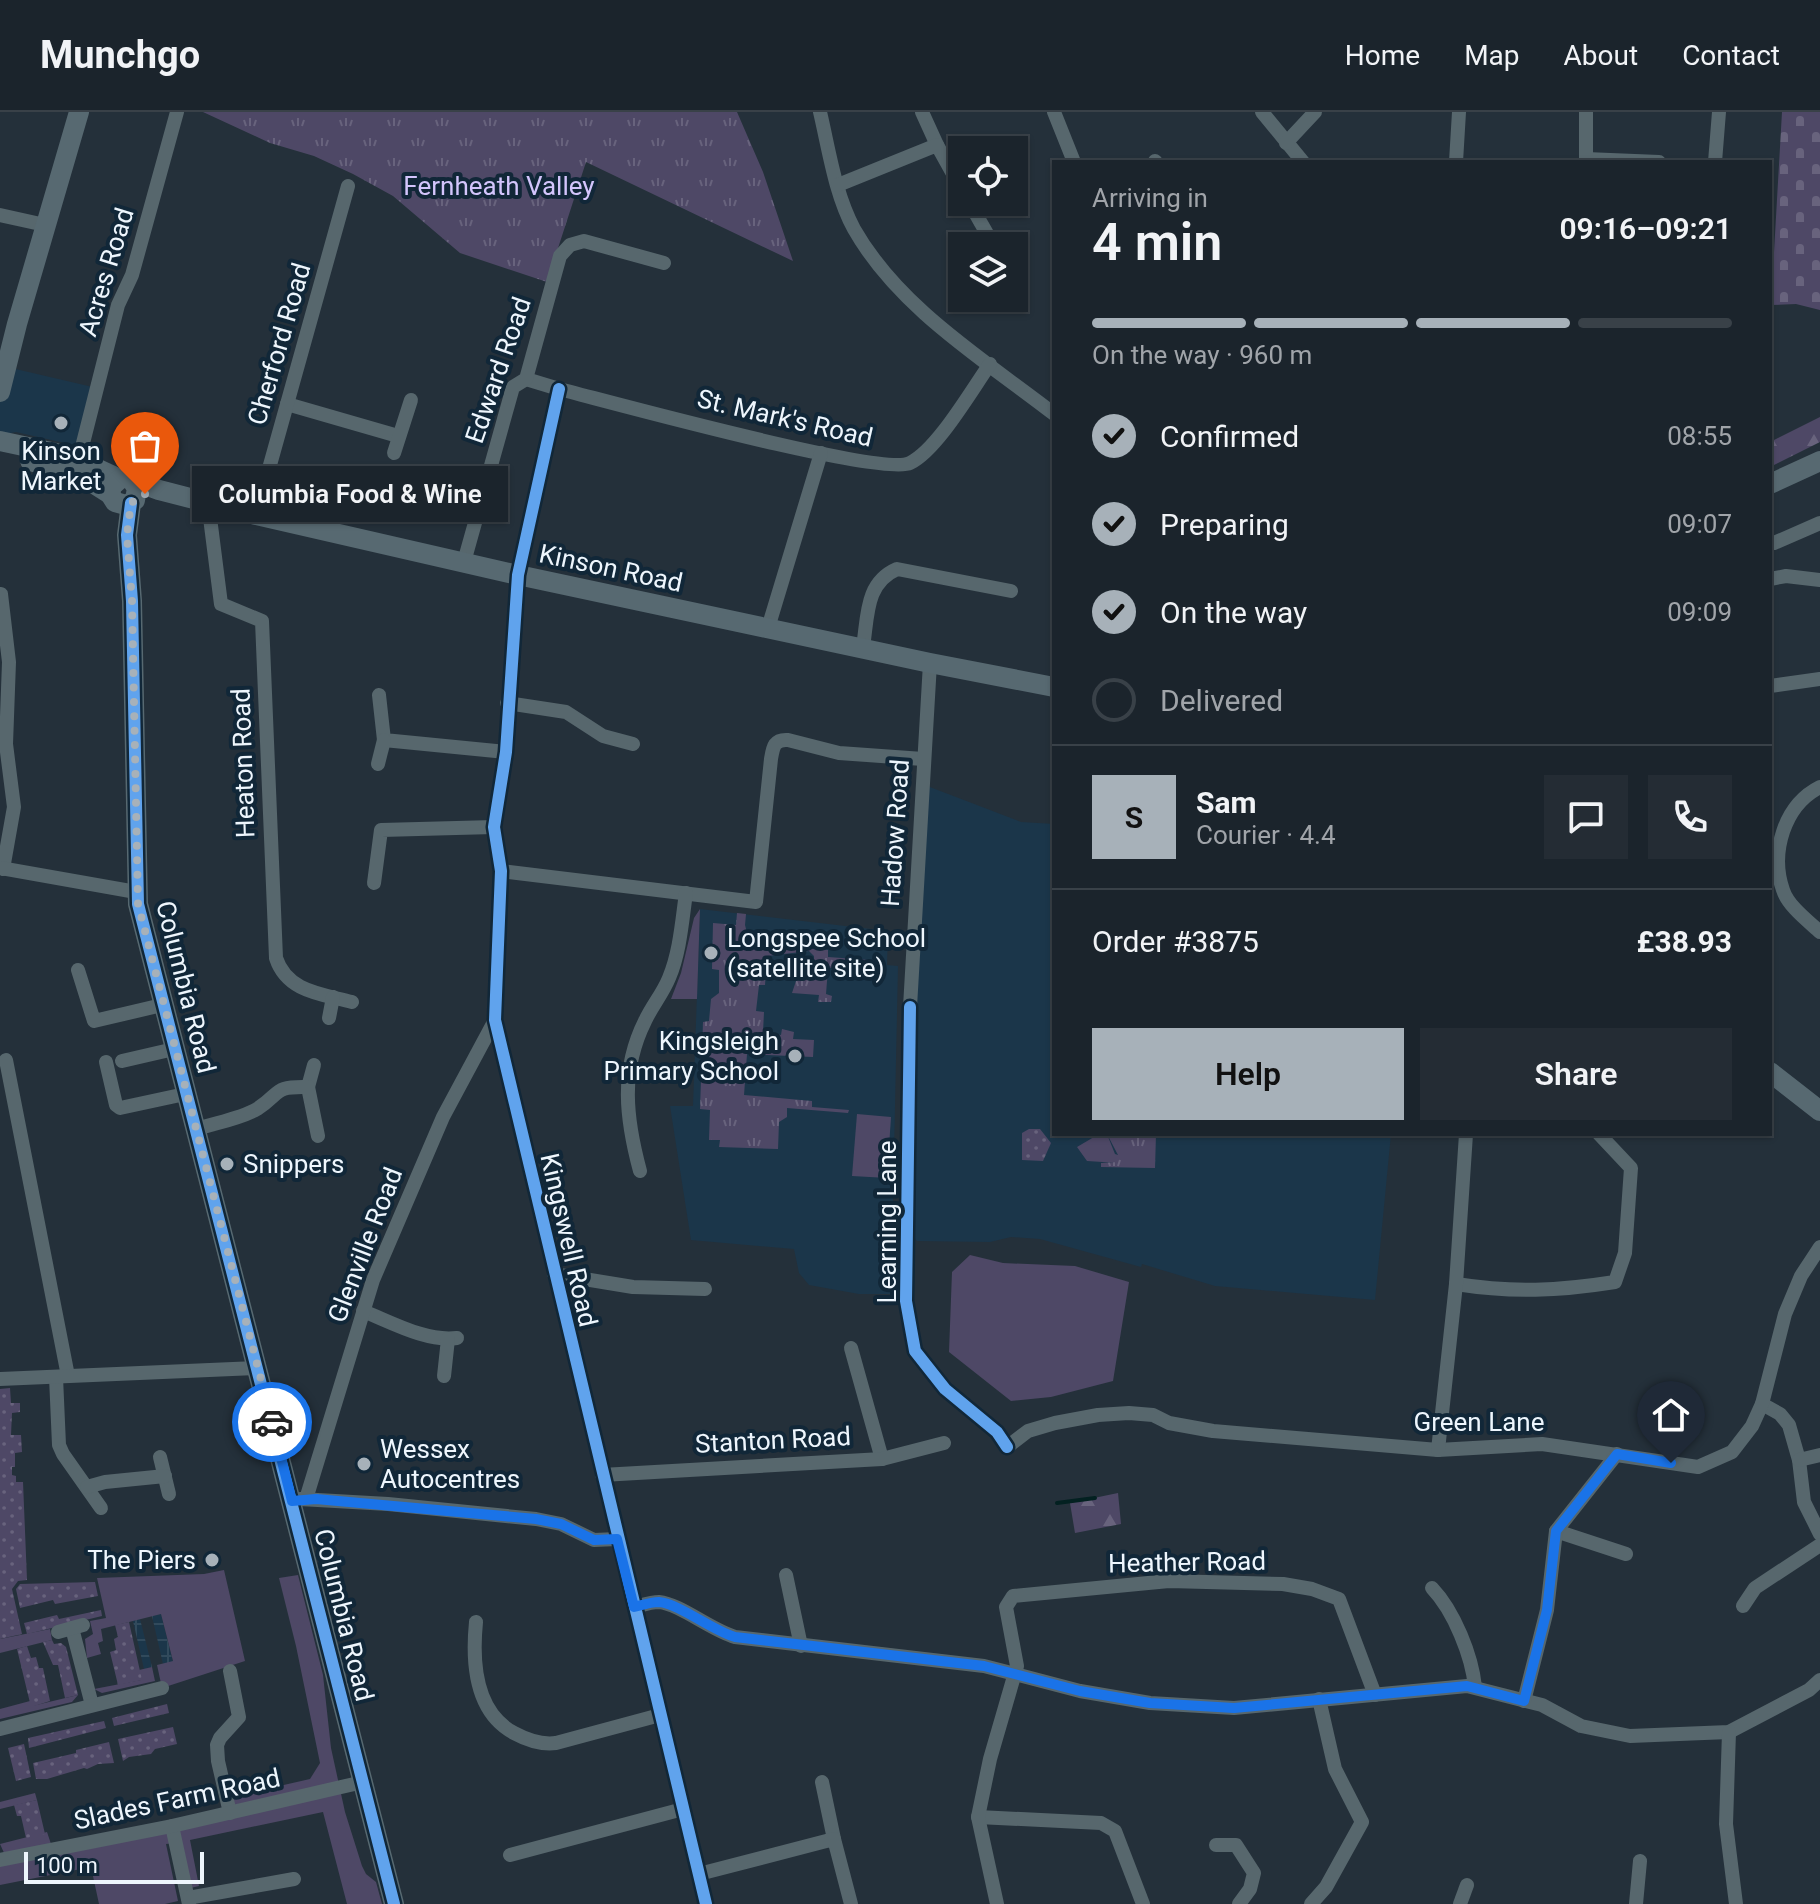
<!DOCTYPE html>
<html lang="en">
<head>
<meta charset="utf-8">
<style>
	:root { --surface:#1b242c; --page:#242c34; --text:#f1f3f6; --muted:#a0a4a9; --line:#394148; --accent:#a7b1b9 }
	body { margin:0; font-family:Roboto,sans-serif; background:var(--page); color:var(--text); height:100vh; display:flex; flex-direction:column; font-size:30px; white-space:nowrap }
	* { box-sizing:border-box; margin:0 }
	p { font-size:26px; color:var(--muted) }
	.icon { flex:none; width:44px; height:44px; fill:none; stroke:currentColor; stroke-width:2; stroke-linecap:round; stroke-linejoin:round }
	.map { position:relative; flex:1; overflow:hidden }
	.panel { position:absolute; left:1052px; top:48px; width:720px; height:976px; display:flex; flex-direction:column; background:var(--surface); border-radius:0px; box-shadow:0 2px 6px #0004,0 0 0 2px var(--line) }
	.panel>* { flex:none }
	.fabs { position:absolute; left:948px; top:24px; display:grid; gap:16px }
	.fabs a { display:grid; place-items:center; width:80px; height:80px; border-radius:0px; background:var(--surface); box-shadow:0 2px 6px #0004,0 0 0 2px var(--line); font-size:40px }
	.scale { position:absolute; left:24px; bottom:20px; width:180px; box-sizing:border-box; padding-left:8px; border:4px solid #eef6fd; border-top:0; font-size:22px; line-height:28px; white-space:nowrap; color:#eef6fd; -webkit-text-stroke:6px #112738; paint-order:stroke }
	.pin { position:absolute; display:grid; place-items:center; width:68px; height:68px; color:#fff; margin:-82px -34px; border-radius:50% 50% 50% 0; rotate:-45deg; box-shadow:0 0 8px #0007 }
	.pin .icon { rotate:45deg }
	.courier { position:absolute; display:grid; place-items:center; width:80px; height:80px; margin:-40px; border:6px solid #1a73e8; border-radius:50%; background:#fff; color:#222; box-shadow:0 2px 10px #0007 }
	.bubble { position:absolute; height:56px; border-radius:0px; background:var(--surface); box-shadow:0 2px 6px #0004,0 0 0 2px var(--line); font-size:26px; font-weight:600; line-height:56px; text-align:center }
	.headline em { font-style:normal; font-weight:600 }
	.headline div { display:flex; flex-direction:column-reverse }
	.headline { display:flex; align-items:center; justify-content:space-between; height:136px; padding:0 40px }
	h1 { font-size:52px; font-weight:600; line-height:60px }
	.bar { display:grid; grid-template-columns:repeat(4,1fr); gap:12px 8px; align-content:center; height:96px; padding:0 40px }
	.bar i { height:10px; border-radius:6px; background:var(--line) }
	.bar .current { background:var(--accent) }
	.bar p { grid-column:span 4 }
	.line { display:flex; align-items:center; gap:20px; padding:0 40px; border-top:2px solid var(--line) }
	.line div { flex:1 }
	.round { display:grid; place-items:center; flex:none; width:84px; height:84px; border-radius:0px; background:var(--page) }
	ol { padding:0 40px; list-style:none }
	li { display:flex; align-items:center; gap:24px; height:88px }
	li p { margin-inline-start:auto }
	li .icon { padding:8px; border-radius:50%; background:var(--accent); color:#111; stroke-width:4 }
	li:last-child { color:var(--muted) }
	li i { width:44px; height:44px; border:4px solid var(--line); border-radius:50% }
	.primary-button { display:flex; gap:16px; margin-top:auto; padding:16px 40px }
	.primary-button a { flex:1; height:92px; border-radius:0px; background:var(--accent); color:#111; font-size:32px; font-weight:600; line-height:92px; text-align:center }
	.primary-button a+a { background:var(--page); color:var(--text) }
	header { display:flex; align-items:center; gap:48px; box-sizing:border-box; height:112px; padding:0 40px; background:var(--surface); border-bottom:2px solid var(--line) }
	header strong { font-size:38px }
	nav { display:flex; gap:44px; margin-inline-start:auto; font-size:28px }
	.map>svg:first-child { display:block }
	.built { fill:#1b364a }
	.industrial { fill:url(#industrial-grid) }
	.grass { fill:#4e4866 }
	.forest { fill:url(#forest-firs) }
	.cemetery { fill:url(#cemetery-stones) }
	.park { fill:url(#park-tufts) }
	.garden { fill:url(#garden-dots) }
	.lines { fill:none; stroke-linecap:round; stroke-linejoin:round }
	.stream { stroke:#032121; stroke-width:4 }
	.street { stroke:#57676d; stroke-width:14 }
	.secondary { stroke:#576971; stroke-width:20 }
	.cycleway-casing { stroke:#112738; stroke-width:17 }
	.cycleway { stroke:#60a3ed; stroke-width:12 }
	.done { stroke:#a7b1b9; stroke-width:8; stroke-dasharray:0 14.4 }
	.route { stroke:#1a73e8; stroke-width:10 }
	.poi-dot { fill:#a7b1b9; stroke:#112738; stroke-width:3 }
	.labels { text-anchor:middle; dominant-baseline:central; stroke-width:8; stroke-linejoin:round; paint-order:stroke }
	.park-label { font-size:26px; fill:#d3c5fc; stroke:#112738 }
	.street-label { font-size:26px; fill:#eef6fd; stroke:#112738 }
	.poi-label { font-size:26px; fill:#eef6fd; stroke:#112738; text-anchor:start }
</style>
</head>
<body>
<header>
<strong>Munchgo</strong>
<nav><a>Home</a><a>Map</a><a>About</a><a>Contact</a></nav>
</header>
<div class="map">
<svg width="1820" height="1792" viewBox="0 0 1820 1792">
	<defs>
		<pattern id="industrial-grid" width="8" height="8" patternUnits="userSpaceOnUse" patternTransform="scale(2)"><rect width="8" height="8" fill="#1b364a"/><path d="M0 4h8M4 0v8" fill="none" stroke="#314a5c"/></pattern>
		<pattern id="forest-firs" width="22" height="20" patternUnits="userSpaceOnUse" patternTransform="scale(2)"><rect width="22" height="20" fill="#4e4866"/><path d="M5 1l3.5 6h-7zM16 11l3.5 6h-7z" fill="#68637d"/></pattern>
		<pattern id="cemetery-stones" width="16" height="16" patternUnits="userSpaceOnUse" patternTransform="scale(2)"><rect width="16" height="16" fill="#4e4866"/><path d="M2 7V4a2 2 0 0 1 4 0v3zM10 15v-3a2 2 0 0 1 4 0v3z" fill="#68637d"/></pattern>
		<pattern id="park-tufts" width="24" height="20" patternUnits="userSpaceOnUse" patternTransform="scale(2)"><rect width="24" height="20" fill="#4e4866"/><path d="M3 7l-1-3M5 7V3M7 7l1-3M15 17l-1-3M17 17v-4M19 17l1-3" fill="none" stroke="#68637d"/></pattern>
		<pattern id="garden-dots" width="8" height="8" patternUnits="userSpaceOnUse" patternTransform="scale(2)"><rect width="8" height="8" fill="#4e4866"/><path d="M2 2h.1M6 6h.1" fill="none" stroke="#68637d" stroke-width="1.8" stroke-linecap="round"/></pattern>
	</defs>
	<rect width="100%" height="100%" fill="#24303a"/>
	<g class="built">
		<path d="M7,255L97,276L82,335L16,320L0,323V282Z"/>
		<path d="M922,672L1021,710L1054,712V1022H1391L1375,1188L1215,1174L1142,1152L1141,1155L1040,1127L1011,1125L990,1130L917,1129L906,1117L910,895Z"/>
		<path d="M700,797L888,819L887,853L898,854L891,1182H859L809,1173L799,1161L794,1137L691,1128L670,994H693Z"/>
	</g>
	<g class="industrial">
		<path d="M161,1502L173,1550L163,1552L152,1504Z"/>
		<path d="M140,1507L152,1555L144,1557L133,1509Z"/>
	</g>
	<g class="grass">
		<path d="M700,797L697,887H671L681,861L694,806Z"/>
		<path d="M857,1002L891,1005L887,1066L852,1064Z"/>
		<path d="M1099,1022H1107L1115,1042L1118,1043V1051L1087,1049L1077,1035Z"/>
		<path d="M970,1143L1003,1151L1075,1154L1129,1170L1113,1269L1051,1285L1011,1289L949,1240L952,1160Z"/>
		<path d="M224,1458L245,1549L162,1576L157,1553L173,1549L161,1502L101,1517L103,1529L98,1531L101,1542L87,1546L85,1527L93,1522L90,1509L106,1506L97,1466L204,1462Z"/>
		<path d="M298,1463L323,1563L331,1636L345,1700L362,1754L366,1762L376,1770L382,1792H347L323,1700L190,1728L199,1774L186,1777L175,1731L166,1732L178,1789L165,1792H99L91,1755L0,1773V1748L229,1701L226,1686L310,1667L320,1651L296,1534L279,1466Z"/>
		<path d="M50,1517L52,1528L0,1541V1527Z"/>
		<path d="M152,1555L155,1569L102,1581L94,1577L141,1568L139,1558Z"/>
		<path d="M78,1583L72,1590L0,1607V1597L30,1589L32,1594Z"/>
		<path d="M35,1681L37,1688L0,1697V1690Z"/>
		<path d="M47,1720L52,1735L5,1743L0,1732Z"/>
	</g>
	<g class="forest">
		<path d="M1820,305V330L1770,355V330Z"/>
		<path d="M1118,1381L1121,1412L1075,1421L1070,1391Z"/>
	</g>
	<path class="cemetery" d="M1782,0H1820V198L1796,192L1771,193Z"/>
	<g class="park">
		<path d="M203,0H737L763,60L793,149L586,50L547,170L460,141L393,84L353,62L314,44L270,31Z"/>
		<path d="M737,801L746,802L745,813L749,829L757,833L828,838V845L883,849L881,853L880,870L875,869L873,861L849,859L854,857V850L837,849L836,855L828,856L826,882L832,884L831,890H818L819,883L792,881L797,866L814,851V844L809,839L767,844L765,873H759L756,899L764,900L763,920L781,923L782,917L794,920L793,927L814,928L813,945L747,942L744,983L812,989V995L849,998L848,1001L787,996V1005L779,1010L778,1037L719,1035L720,1028H709L710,998L700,997L703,910L709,909L711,887L719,881V858L712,857L713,811L736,813Z"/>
		<path d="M1107,1022H1156L1155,1056L1101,1055V1051L1118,1050V1043Z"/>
	</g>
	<g class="garden">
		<path d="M1029,1017H1040L1051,1031L1043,1049L1022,1048V1021Z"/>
		<path d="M10,1276L11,1291H20V1300L12,1301L11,1323H21L22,1340L15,1341V1355H12V1363L16,1364V1370H23L27,1468L18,1469L12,1477L22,1522L0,1527V1277Z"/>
		<path d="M95,1470L98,1484L55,1492L53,1488L20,1496L16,1477L20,1472Z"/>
		<path d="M101,1498L102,1504L27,1522L24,1511L57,1503L59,1507Z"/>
		<path d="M129,1510L142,1568L118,1573L110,1540L116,1538L114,1527L118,1525L115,1513Z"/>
		<path d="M52,1528L54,1532L61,1531L66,1535L78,1583L65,1586L58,1553H53L43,1530Z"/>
		<path d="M27,1534L31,1546L36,1545L39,1556H43L50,1589L31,1595L17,1537Z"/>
		<path d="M167,1592L169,1601L114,1614L112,1606Z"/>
		<path d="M104,1609L106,1616L29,1636L28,1626Z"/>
		<path d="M173,1615L177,1632L155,1637L151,1642L129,1645L123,1649L118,1627Z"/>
		<path d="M109,1630L114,1651L98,1652L87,1657L84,1656L47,1667H36L33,1651L76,1641V1638Z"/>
		<path d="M24,1632L31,1665L16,1669L8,1636Z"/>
		<path d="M37,1688L45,1722L26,1726L21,1704H17L14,1693Z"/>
	</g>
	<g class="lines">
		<path class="stream" d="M1057,1391L1095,1386"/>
		<g class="street">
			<path d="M820,0C829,38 835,82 854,117C899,196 983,247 1054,302"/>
			<path d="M922,0L937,33"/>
			<path d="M1054,0L1074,50"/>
			<path d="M1262,0L1303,50"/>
			<path d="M1286,31L1315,0"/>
			<path d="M1586,47L1659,50"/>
			<path d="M1155,49L1156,50"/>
			<path d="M1456,50L1459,0"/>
			<path d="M1586,50V0"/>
			<path d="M1715,50L1719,0"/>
			<path d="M838,73L937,33L962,78"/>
			<path d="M969,90L994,134"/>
			<path d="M0,103L45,113"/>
			<path d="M526,267L559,277C607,289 882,365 910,351C937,338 971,279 990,252"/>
			<path d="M559,277L518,463L506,640L494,715L501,759L495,908L706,1792"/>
			<path d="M287,292L398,324"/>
			<path d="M394,341L411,288"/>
			<path d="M88,350L82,335L118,193L132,163L177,0"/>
			<path d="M208,390L221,492L262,509L276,846C287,880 322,882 352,890"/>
			<path d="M256,403L348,74"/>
			<path d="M1774,431L1820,411"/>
			<path d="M464,450L513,275L526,267L560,144L570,133L584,129L664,151"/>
			<path d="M1770,467L1786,464L1820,468"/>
			<path d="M1,482L9,550L6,632L14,695L3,757"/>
			<path d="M768,516L821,341"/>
			<path d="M863,535C868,504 865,471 897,457L1011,479"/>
			<path d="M1770,574L1820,567"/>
			<path d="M379,583L384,628L506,640"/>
			<path d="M507,591L566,600L603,624L633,632"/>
			<path d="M378,652L384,628"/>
			<path d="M1820,675C1784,693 1770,741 1783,778C1788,794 1808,809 1820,820"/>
			<path d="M0,756L136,780"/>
			<path d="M501,759L756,790L771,647C773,635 774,627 788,628L839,641L923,647"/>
			<path d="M374,771L381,718L494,715"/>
			<path d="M78,858L94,909L162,893"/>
			<path d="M910,895L930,551"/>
			<path d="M329,906L333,885"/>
			<path d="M6,948L68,1264"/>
			<path d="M122,949L174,937"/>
			<path d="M106,950L116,993L120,996L185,982"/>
			<path d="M308,975L314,953"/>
			<path d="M194,1018C214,1011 240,1007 257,997C282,981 272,974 308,975L318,1024"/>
			<path d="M640,1059C626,1007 620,959 645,909C652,894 663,881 669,866C680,840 682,809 686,781"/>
			<path d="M554,1162L633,1175L705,1177"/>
			<path d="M1456,1172C1513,1181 1558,1179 1615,1170L1625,1141L1631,1056L1599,1022"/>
			<path d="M363,1199C391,1210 426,1230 457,1226"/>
			<path d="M851,1236L882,1347"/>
			<path d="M444,1264L448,1227"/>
			<path d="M56,1265L59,1333L63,1342L101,1396"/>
			<path d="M0,1267L258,1256"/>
			<path d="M1762,1292L1780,1302L1789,1313L1799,1348L1804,1390L1820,1422"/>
			<path d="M1007,1335L1028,1319L1055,1311L1098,1303L1129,1301L1153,1303L1169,1311L1213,1319L1438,1338L1542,1332L1698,1355L1732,1340L1752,1314L1762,1292L1785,1202L1801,1164L1820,1135"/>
			<path d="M1438,1338L1456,1172L1466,1022"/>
			<path d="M160,1345L169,1382"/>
			<path d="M1799,1348L1820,1343"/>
			<path d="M602,1363L882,1347L944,1331"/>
			<path d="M87,1375L105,1370L165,1364"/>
			<path d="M300,1387L388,1392L536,1407L561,1412L594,1428L617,1427"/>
			<path d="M306,1387L373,1168L443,1005L495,908"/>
			<path d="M1556,1419L1626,1442"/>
			<path d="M786,1463L801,1534"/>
			<path d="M1432,1476C1454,1499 1472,1544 1475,1575"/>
			<path d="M1743,1494L1755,1476L1820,1433"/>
			<path d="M634,1495C642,1493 651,1490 659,1490C680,1492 711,1518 735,1525L984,1554L1080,1579L1150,1591L1234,1596L1467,1574L1542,1593L1581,1614L1630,1624L1729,1620L1809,1578L1820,1568"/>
			<path d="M476,1510C472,1550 475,1600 514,1621C527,1628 541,1633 556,1631L660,1603"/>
			<path d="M72,1516L92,1593"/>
			<path d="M58,1520L83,1513"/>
			<path d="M1524,1589L1547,1498L1556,1419L1617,1342"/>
			<path d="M0,1617L162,1576"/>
			<path d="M1729,1620L1726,1712L1736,1792"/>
			<path d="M822,1670L834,1727"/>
			<path d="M230,1701L218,1649L217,1633L220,1626L239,1605L230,1559"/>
			<path d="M978,1705L1101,1711L1115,1719L1143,1792"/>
			<path d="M172,1714L189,1792"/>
			<path d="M1216,1733H1236L1254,1761L1250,1777L1239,1792"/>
			<path d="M510,1743L683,1697"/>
			<path d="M0,1748L172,1714L363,1670"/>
			<path d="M699,1762L834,1727L851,1792"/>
			<path d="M188,1786L294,1767"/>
			<path d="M997,1792L978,1705L990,1647L1017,1554L1006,1495L1013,1484L1169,1469L1283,1472L1312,1477L1339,1487L1375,1583"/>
			<path d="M1311,1792L1326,1775L1362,1710L1335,1657L1319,1587"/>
			<path d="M1460,1792L1467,1773"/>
			<path d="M1636,1792L1640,1749"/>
		</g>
		<g class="secondary">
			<path d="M0,280L17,212L79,0"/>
			<path d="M0,329L70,344L120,367"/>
			<path d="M30,349L77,361L110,382"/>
			<path d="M132,369L137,376L135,388L126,393L115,390L110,382L112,374L120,367L126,366L159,378L256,403L518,463L930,551L1054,575"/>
			<path d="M1770,372L1820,349"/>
			<path d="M131,391L127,423L132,489L138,792L394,1792"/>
			<path d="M1770,960L1820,999"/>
		</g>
		<defs>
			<g id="cycleway">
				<path d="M559,277L518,463L506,640L494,715L501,759L495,908L706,1792"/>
				<path d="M131,391L127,423L132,489L138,792L394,1792"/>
				<path d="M910,895L906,1189L915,1239L945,1277L997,1320L1007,1335"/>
			</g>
		</defs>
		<use href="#cycleway" class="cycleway-casing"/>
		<use href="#cycleway" class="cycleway"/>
	</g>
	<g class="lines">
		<path class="done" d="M145,382L131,391L127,423L132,489L138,792L272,1310"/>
		<path class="route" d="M272,1310L292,1389L316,1387L536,1407L561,1412L594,1428L617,1427L634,1495C642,1493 651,1490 659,1490C680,1492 711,1518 735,1525L984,1554L1080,1579L1150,1591L1234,1596L1467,1574L1524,1589L1547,1498L1556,1419L1617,1342L1671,1351"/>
	</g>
	<g class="poi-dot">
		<circle cx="61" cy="311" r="8"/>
		<circle cx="711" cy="841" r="8"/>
		<circle cx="795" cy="944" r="8"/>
		<circle cx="227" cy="1052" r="8"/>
		<circle cx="364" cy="1352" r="8"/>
		<circle cx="212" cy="1448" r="8"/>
	</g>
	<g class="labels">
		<g class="park-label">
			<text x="499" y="74">Fernheath Valley</text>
		</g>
		<g class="street-label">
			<text transform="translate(106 160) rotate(-73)">Acres Road</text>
			<text transform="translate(279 232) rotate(-74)">Cherford Road</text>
			<text transform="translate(498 258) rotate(-71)">Edward Road</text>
			<text transform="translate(785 306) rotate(13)">St. Mark's Road</text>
			<text transform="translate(611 456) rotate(12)">Kinson Road</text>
			<text transform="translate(243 651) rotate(-92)">Heaton Road</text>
			<text transform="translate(895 721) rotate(-86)">Hadow Road</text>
			<text transform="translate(186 875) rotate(76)">Columbia Road</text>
			<text transform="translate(887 1110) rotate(-90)">Learning Lane</text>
			<text transform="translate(569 1128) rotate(77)">Kingswell Road</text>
			<text transform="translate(365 1133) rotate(-69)">Glenville Road</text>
			<text x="1479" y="1310">Green Lane</text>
			<text transform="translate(773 1328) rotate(-3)">Stanton Road</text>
			<text transform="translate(1187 1450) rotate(-1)">Heather Road</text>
			<text transform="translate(344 1503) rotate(76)">Columbia Road</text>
			<text transform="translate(177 1687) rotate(-12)">Slades Farm Road</text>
		</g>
		<g class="poi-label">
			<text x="61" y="339" text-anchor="middle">Kinson<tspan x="61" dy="30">Market</tspan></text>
			<text x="727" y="826">Longspee School<tspan x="727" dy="30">(satellite site)</tspan></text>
			<text x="779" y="929" text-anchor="end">Kingsleigh<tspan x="779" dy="30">Primary School</tspan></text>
			<text x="243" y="1052">Snippers</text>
			<text x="380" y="1337">Wessex<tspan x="380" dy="30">Autocentres</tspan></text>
			<text x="196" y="1448" text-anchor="end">The Piers</text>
		</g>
	</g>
</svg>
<div class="fabs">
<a><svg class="icon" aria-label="locate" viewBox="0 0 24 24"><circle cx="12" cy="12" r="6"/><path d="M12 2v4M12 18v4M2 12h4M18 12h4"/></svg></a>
<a><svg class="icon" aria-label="layers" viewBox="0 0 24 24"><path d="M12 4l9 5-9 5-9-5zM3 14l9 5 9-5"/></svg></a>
</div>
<div class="scale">100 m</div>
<div class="pin" style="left:145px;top:382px;background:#ea580c"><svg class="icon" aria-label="bag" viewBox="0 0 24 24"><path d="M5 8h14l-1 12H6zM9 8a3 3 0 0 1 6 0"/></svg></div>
<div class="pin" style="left:1671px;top:1351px;background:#1f2937"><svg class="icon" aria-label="home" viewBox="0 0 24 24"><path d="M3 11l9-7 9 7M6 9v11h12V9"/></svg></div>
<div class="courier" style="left:272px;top:1310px"><svg class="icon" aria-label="car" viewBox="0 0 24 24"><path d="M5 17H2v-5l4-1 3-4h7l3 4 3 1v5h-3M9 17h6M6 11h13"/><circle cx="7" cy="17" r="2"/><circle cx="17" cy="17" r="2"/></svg></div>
<div class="bubble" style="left:192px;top:354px;width:316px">Columbia Food &amp; Wine</div>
<section class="panel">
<div class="headline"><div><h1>4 min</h1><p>Arriving in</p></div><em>09:16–09:21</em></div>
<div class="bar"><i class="current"></i><i class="current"></i><i class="current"></i><i></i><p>On the way · 960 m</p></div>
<ol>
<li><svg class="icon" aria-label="check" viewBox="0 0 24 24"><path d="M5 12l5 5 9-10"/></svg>Confirmed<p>08:55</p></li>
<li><svg class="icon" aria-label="check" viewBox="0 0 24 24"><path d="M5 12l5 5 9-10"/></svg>Preparing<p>09:07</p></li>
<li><svg class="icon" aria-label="check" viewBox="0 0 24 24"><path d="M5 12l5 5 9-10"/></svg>On the way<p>09:09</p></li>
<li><i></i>Delivered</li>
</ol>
<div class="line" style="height:144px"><b class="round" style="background:var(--accent);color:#111">S</b><div><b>Sam</b><p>Courier · 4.4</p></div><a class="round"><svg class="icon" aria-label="chat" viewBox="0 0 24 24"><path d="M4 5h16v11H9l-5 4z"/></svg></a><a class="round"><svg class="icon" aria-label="phone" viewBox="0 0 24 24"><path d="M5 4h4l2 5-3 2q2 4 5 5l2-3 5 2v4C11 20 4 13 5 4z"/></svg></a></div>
<div class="line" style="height:104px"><div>Order #3875</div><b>£38.93</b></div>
<div class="primary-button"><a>Help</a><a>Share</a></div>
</section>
</div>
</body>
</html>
